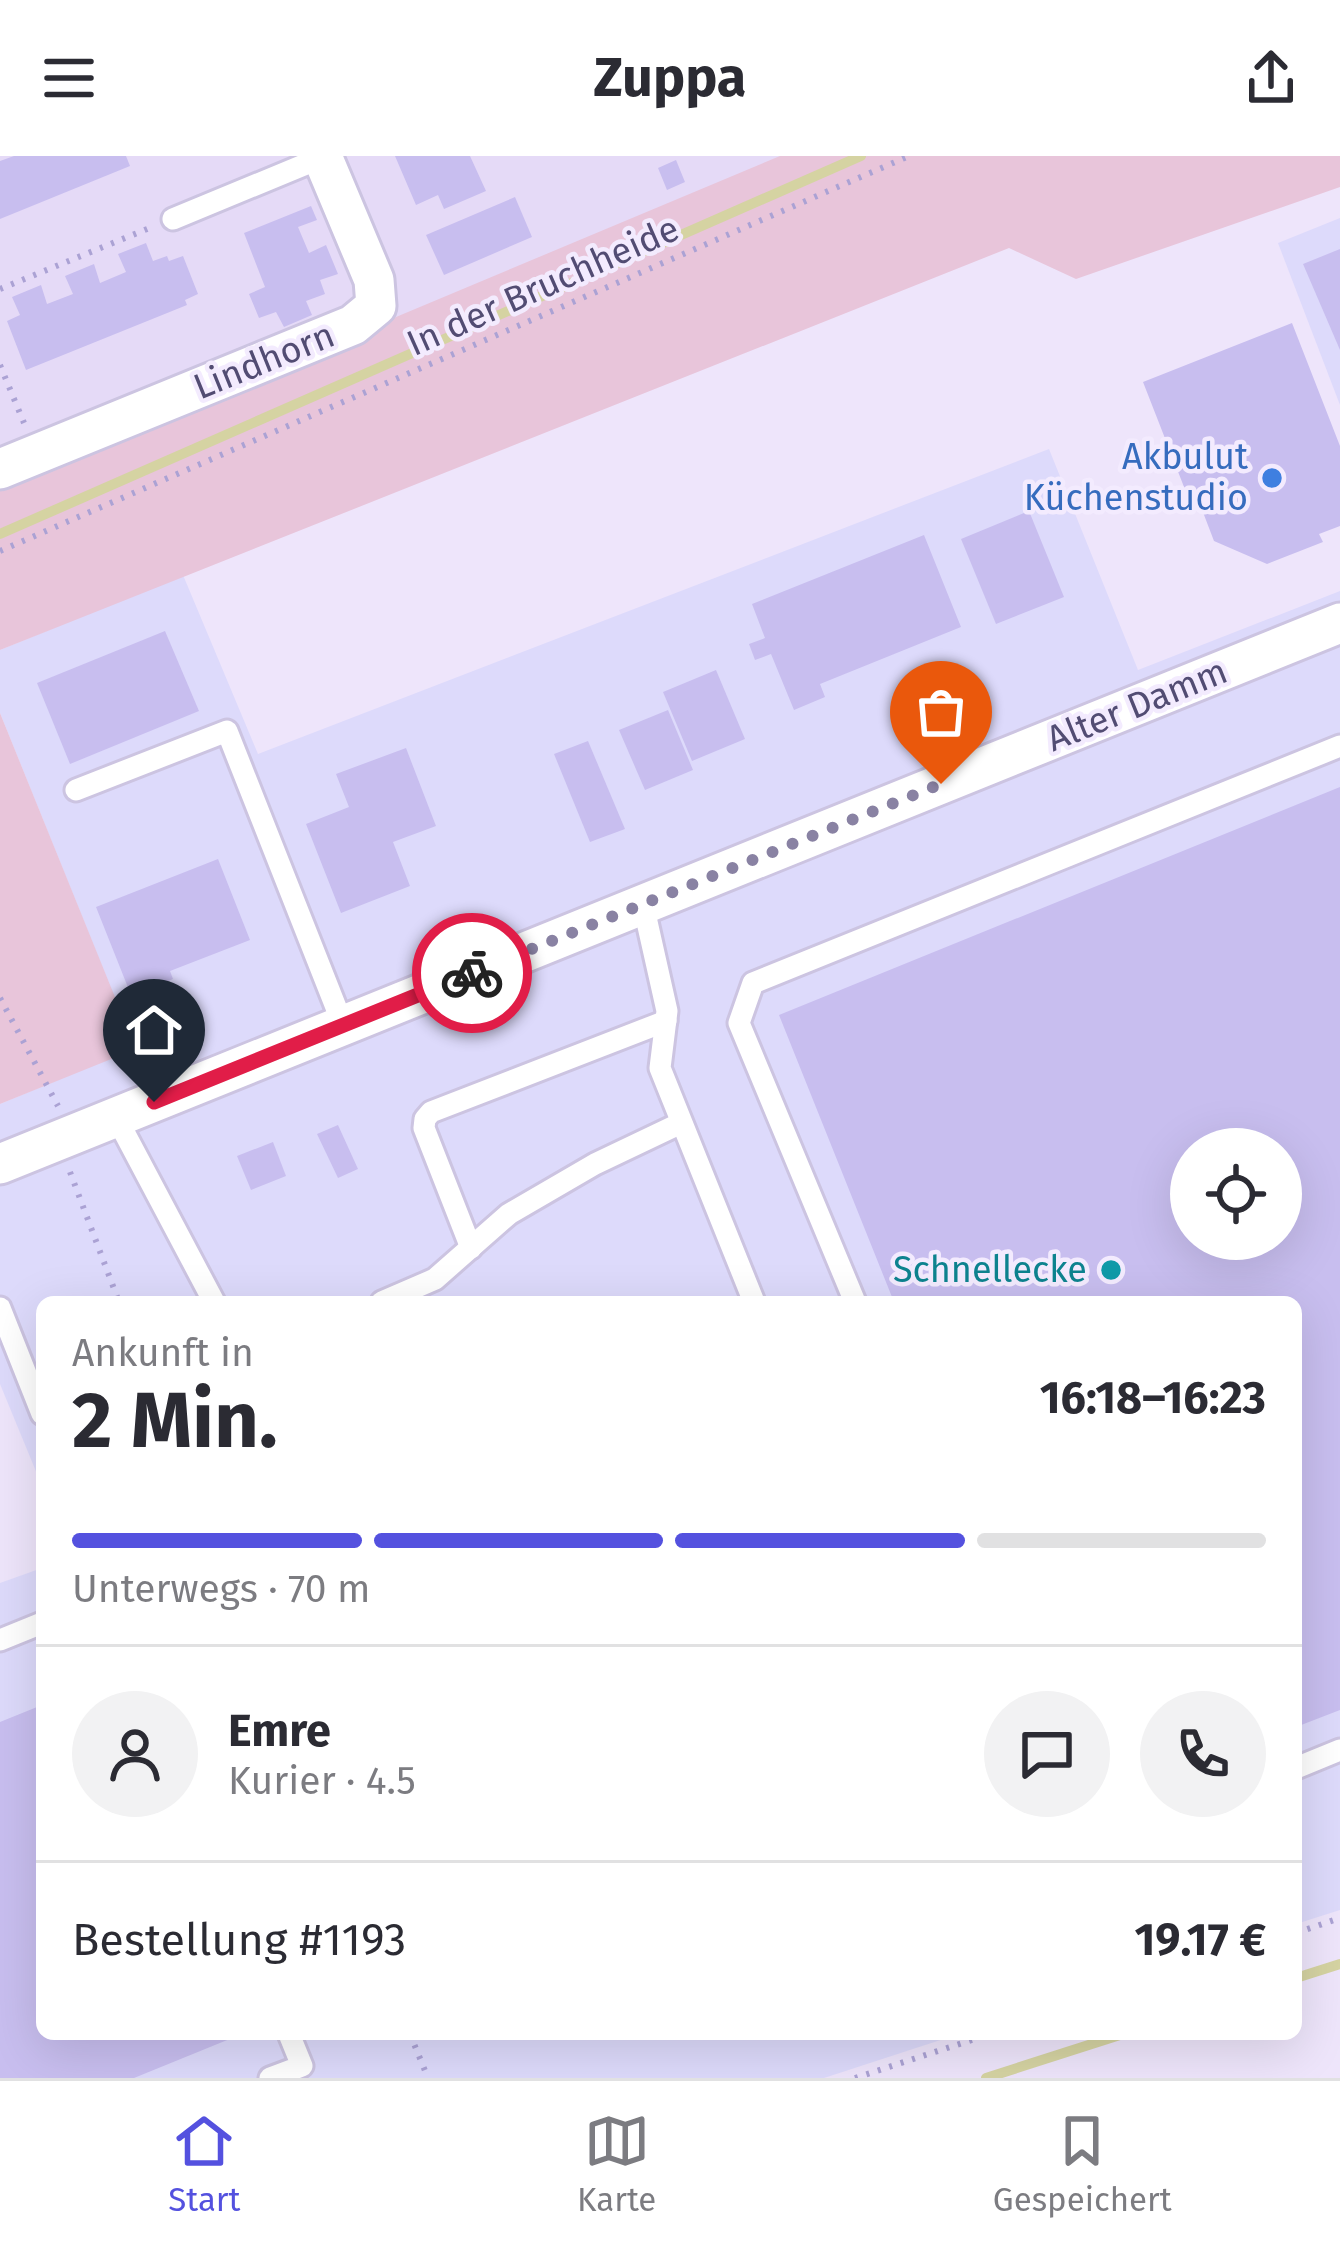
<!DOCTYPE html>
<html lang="de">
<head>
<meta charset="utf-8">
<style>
	:root { --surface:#fff; --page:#f2f2f3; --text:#2b2b33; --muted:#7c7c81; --line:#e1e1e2; --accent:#5451df }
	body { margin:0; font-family:"Fira Sans",sans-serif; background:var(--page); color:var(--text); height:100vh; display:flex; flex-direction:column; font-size:45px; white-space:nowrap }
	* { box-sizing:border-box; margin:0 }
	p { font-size:39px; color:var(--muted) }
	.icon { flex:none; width:66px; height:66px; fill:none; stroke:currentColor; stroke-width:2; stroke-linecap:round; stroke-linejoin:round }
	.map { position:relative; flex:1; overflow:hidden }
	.drawer { position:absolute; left:36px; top:1140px; width:1266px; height:744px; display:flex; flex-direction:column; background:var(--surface); border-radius:18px; box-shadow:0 12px 48px #0002 }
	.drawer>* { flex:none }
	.controls { position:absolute; left:1170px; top:972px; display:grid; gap:24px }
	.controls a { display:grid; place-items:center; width:132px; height:132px; border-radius:50%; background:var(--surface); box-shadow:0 12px 48px #0002; font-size:60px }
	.pin { position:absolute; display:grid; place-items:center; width:102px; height:102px; color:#fff; margin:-123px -51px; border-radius:50% 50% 50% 0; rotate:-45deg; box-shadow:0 0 12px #0007 }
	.pin .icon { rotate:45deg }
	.courier { position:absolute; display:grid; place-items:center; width:120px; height:120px; margin:-60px; border:9px solid #e11d48; border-radius:50%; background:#fff; color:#222; box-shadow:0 3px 15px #0007 }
	.head em { font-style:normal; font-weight:700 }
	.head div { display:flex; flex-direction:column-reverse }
	.head { display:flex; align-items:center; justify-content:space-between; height:204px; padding:0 36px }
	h1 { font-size:78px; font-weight:700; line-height:90px }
	.bar { display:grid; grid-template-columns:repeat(4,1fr); gap:18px 12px; align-content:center; height:144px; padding:0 36px }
	.bar i { height:15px; border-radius:9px; background:var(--line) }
	.bar .active { background:var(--accent) }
	.bar p { grid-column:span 4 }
	.line { display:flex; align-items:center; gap:30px; padding:0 36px; border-top:3px solid var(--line) }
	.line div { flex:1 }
	.round { display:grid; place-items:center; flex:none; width:126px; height:126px; border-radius:63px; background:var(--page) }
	header { display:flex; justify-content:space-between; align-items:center; height:156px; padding:0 36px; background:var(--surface); font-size:54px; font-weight:700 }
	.menu { display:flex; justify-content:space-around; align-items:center; height:168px; border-top:3px solid var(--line); background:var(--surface); font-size:33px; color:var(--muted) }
	.menu a { display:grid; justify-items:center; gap:6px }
	.menu .active { color:var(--accent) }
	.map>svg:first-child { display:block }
	.residential { fill:#e5daf7 }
	.commercial { fill:#dddafb; fill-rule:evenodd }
	.green { fill:#e8c5da }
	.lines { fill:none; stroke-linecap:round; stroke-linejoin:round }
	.stream { stroke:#d5d3a2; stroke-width:10 }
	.building { fill:#c8beef; fill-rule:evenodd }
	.service-casing { stroke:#ccc4e1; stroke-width:27 }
	.minor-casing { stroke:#ccc4e1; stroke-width:45 }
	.path { stroke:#aba2d4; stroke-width:6; stroke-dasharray:3 9; stroke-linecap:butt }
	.service { stroke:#fff; stroke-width:21 }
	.minor { stroke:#fff; stroke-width:39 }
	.done { stroke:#8982a3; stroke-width:12; stroke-dasharray:0 21.6 }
	.route { stroke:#e11d48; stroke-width:15 }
	.shop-dot { fill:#3f7fe0; stroke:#f3ebfe; stroke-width:4.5 }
	.culture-dot { fill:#0f9aa8; stroke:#f3ebfe; stroke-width:4.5 }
	.labels { text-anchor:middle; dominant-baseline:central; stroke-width:9; stroke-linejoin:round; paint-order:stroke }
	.street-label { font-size:36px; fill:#524c73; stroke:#f3ebfe }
	.shop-label { font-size:36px; fill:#366cbe; stroke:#f3ebfe; text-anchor:end }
	.culture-label { font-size:36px; fill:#0d838f; stroke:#f3ebfe; text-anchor:end }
</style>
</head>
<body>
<header><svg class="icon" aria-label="menu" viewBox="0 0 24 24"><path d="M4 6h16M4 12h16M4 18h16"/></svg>Zuppa<svg class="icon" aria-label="share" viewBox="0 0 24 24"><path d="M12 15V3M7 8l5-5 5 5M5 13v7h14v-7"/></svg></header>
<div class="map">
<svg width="1340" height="1922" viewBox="0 0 1340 1922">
	<rect width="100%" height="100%" fill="#eee5fb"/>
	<path class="residential" d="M0,0H785L0,338Z"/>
	<g class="commercial">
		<path d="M1340,62V249L1278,87Z"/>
		<path d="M1049,293L1138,514L1340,435V1754L1296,1768V1146H42V1330L0,1228V948L135,892L0,557V494L183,419L258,598ZM1191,993H1281V1083H1191Z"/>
		<path d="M42,1412V1878H959L824,1922H0V1427Z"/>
	</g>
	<g class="green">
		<path d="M780,0H1340V31L1076,123L1009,92L0,494V327Z"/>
		<path d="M0,557L136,893L0,948Z"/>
	</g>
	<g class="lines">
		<g class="stream">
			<path d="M0,378L861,0"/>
			<path d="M1296,1822L1340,1808"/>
			<path d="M986,1922L1123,1878"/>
		</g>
	</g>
	<g class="building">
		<path d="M14,0H126L130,10L0,63V5Z"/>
		<path d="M395,0H470L486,35L444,53L438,39L416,49Z"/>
		<path d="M676,4L685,26L667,34L658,12Z"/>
		<path d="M515,41L532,81L444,119L426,79Z"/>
		<path d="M311,50L317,64L298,71L309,97L326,89L338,118L320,124L325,138L306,145L312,159L284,171L276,156L259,162L249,138L265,131L244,77Z"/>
		<path d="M146,87L153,105L167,100L169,105L183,100L198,138L185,144L187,149L26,214L7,165L20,159L12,141L41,129L47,148L73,138L65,120L94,108L100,127L126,116L118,98Z"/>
		<path d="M1340,93V194L1303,108Z"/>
		<path d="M1292,167L1340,290V370L1319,378L1323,386L1267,408L1214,385L1201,351L1193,354L1143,226Z"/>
		<path d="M1029,355L1064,441L996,468L961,383Z"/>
		<path d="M924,379L961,471L820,528L825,541L794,554L771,498L755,504L749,488L765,482L752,448Z"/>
		<path d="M165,475L199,555L70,608L37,527Z"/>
		<path d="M716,514L745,583L692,605L663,536Z"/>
		<path d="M668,554L693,614L645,634L619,574Z"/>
		<path d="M588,585L625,673L590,686L554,598Z"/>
		<path d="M406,592L436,670L393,686L410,730L341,757L306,668L349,651L336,618Z"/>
		<path d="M1340,631V1554L1296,1571V1146H894L779,859ZM1191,993H1281V1083H1191Z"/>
		<path d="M218,703L250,784L170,815L173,823L131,839L96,751Z"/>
		<path d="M338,969L358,1013L338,1022L317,978Z"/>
		<path d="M273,986L286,1020L251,1034L237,1000Z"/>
		<path d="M42,1549V1878H242L134,1922H0V1566Z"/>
	</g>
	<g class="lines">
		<defs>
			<g id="service">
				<path d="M173,63L323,1"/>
				<path d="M76,634L227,575L343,869"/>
				<path d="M643,748L667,855L660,912L754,1146"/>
				<path d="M116,961L214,1146"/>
				<path d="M471,1092L424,972L425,963L431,956L666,865"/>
				<path d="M382,1146L435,1123L509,1058L595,1008L681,967"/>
				<path d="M855,1146L739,867L753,827L1340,590"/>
				<path d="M0,1152L42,1258"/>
				<path d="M0,1484L42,1467"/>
				<path d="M1296,1612L1340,1594"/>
				<path d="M270,1922L302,1910L289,1878"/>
			</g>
			<g id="minor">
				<path d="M0,313L353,169L376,150L374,124L322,0"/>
				<path d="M0,1008L1340,467"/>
			</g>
		</defs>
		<use href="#service" class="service-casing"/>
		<use href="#minor" class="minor-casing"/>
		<g class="path">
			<path d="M0,133L152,71"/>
			<path d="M0,209L24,267"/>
			<path d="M0,395L909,0"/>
			<path d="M0,842L58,950"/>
			<path d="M70,1016L119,1146"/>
			<path d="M1296,1777L1340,1762"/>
			<path d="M410,1878L428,1922"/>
			<path d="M855,1922L990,1878"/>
		</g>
		<use href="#service" class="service"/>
		<use href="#minor" class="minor"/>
	</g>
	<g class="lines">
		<path class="done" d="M472,817L941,628"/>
		<path class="route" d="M154,946L472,817"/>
	</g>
	<circle class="shop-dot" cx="1272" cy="322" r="12"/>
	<circle class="culture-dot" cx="1111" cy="1114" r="12"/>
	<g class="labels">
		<g class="street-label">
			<text transform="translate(543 130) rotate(-24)">In der Bruchheide</text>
			<text transform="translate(264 205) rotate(-22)">Lindhorn</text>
			<text transform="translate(1137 549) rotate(-22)">Alter Damm</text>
		</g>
		<g class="shop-label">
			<text x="1248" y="301">Akbulut<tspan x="1248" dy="41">Küchenstudio</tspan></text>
		</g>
		<g class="culture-label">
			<text x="1087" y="1114">Schnellecke</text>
		</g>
	</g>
</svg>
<div class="controls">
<a><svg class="icon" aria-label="locate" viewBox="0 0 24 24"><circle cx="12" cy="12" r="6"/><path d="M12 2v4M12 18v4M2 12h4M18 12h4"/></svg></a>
</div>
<div class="pin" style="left:941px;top:628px;background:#ea580c"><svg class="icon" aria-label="bag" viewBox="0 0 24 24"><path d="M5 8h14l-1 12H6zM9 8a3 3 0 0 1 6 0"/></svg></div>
<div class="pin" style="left:154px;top:946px;background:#1f2937"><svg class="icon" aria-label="home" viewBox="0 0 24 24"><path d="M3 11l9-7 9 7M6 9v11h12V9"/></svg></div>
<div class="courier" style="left:472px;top:817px"><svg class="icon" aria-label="bike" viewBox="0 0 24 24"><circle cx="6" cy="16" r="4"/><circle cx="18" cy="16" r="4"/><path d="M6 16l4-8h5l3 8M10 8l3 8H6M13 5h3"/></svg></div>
<section class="drawer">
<div class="head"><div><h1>2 Min.</h1><p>Ankunft in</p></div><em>16:18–16:23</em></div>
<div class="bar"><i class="active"></i><i class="active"></i><i class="active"></i><i></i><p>Unterwegs · 70 m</p></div>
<div class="line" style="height:216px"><a class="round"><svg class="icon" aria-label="person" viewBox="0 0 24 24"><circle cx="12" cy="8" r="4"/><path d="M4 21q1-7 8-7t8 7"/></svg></a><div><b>Emre</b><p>Kurier · 4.5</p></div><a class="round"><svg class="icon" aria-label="chat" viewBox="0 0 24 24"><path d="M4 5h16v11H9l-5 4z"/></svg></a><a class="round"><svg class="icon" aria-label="phone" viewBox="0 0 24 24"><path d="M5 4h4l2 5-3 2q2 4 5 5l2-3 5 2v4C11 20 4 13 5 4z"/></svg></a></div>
<div class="line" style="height:156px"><div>Bestellung #1193</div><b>19.17 €</b></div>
</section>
</div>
<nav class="menu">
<a class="active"><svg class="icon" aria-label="home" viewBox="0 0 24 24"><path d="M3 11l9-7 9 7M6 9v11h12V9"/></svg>Start</a>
<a><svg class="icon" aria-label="map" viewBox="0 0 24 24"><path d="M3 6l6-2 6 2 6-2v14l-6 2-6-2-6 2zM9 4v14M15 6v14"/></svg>Karte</a>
<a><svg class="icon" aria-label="saved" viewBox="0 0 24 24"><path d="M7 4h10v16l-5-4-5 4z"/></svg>Gespeichert</a>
</nav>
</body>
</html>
